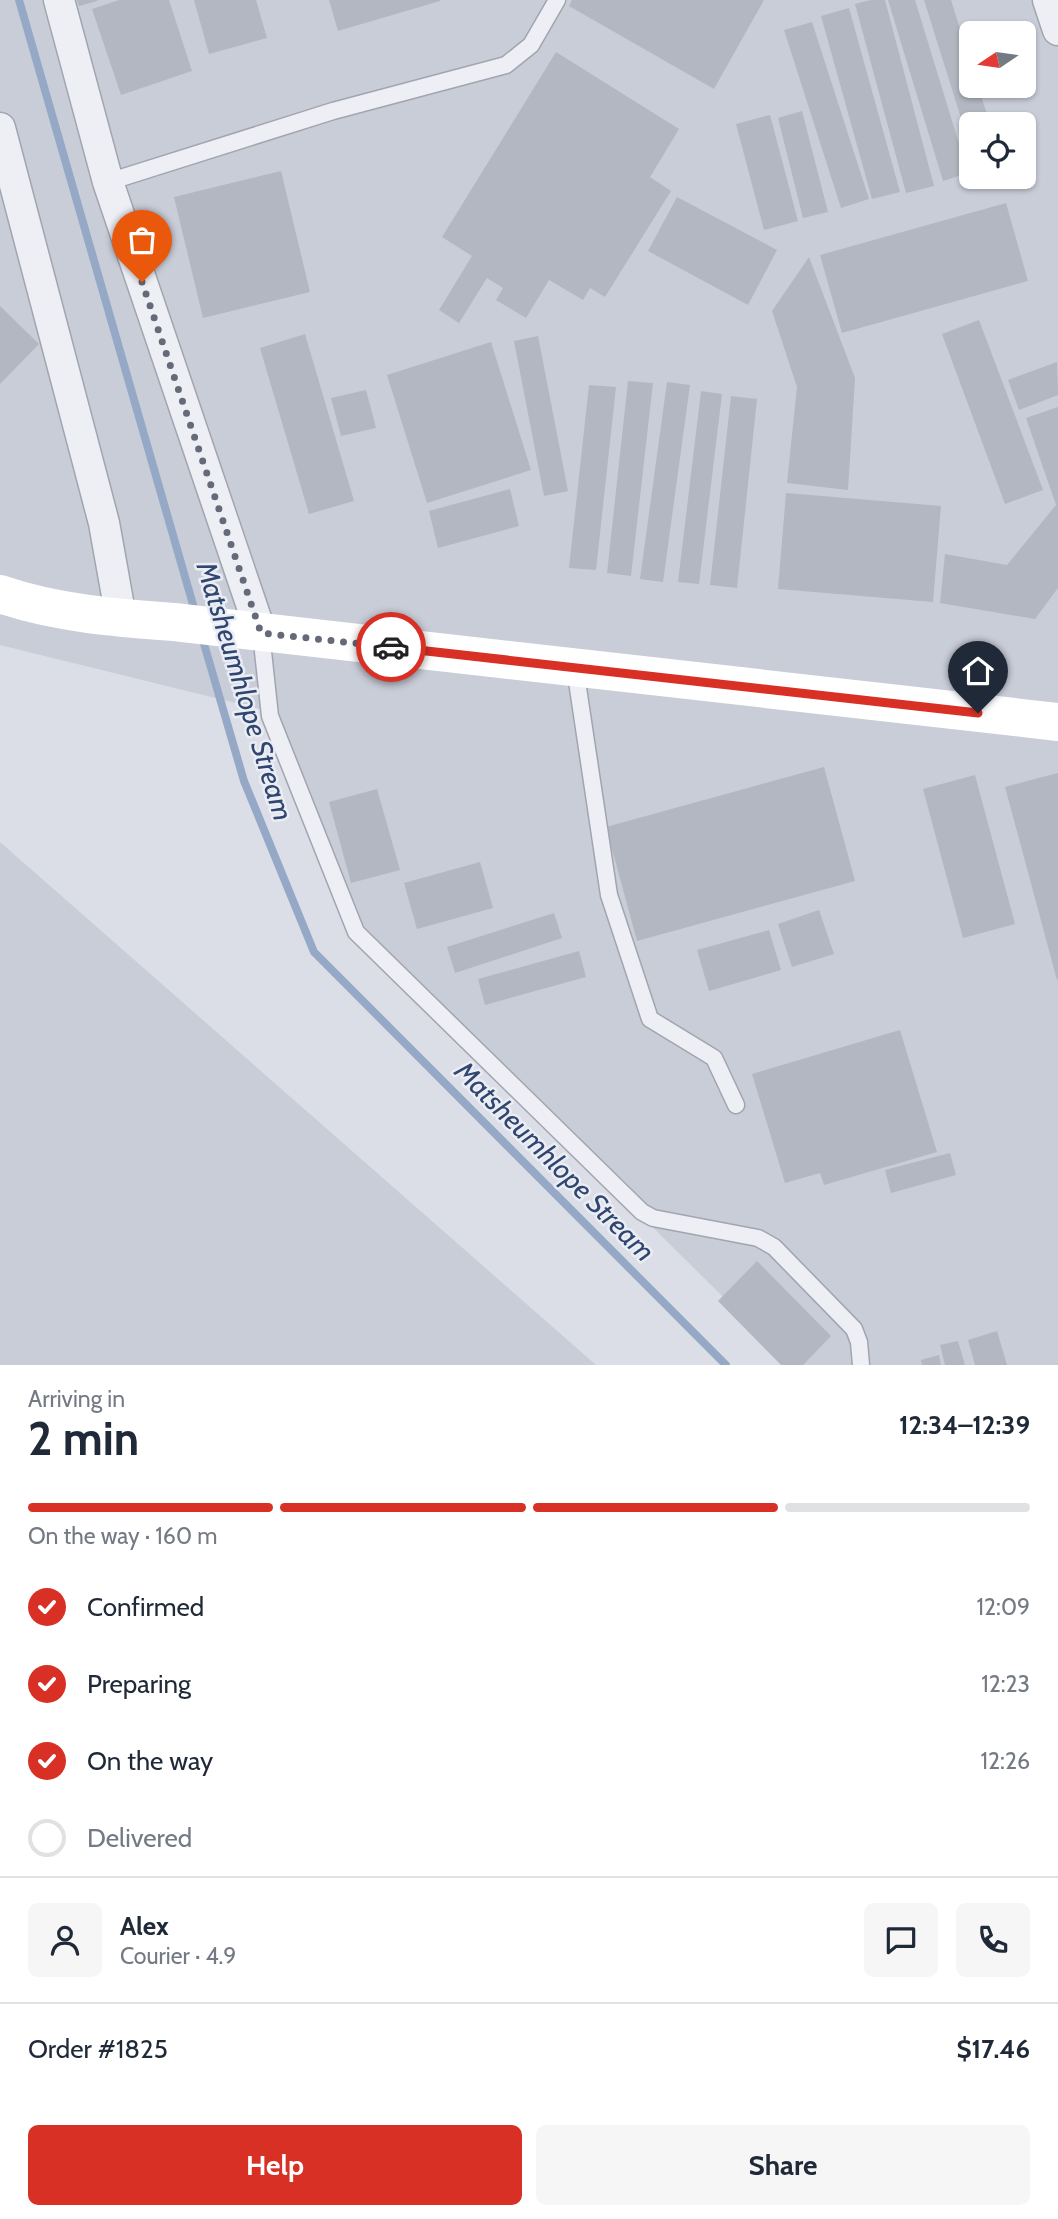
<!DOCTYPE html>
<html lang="en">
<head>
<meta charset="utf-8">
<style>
	:root { --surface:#fff; --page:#f6f6f7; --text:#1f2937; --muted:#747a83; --line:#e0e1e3; --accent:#d93025 }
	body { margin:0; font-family:Cabin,sans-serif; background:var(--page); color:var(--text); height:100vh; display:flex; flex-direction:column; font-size:26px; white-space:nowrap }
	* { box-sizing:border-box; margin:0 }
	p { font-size:23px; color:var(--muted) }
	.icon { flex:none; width:38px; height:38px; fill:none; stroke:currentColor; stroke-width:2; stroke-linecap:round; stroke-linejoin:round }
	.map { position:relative; height:1365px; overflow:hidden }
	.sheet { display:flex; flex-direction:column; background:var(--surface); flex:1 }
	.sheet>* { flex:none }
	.needle { width:46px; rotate:257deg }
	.fabs { position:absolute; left:959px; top:21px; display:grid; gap:14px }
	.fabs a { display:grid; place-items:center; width:77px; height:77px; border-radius:10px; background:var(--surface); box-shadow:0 2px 5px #0004; font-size:35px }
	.pin { position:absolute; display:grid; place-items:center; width:60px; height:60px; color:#fff; margin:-72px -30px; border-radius:50% 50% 50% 0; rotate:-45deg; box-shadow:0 0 7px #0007 }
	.pin .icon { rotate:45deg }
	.courier { position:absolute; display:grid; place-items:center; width:70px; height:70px; margin:-35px; border:5px solid #d93025; border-radius:50%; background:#fff; color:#222; box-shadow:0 2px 9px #0007 }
	.head em { font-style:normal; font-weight:700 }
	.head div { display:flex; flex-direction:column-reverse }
	.head { display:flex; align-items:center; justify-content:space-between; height:119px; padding:0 28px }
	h1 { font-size:46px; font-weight:700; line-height:52px }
	.bar { display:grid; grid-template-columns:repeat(4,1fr); gap:10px 7px; align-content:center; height:84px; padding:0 28px }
	.bar i { height:9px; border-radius:5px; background:var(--line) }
	.bar .selected { background:var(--accent) }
	.bar p { grid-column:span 4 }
	.line { display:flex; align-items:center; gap:18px; padding:0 28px; border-top:2px solid var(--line) }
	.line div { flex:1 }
	.round { display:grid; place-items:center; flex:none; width:74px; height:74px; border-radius:10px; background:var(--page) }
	ol { padding:0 28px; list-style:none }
	li { display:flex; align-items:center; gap:21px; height:77px }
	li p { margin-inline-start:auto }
	li .icon { padding:7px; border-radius:50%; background:var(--accent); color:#fff; stroke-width:4 }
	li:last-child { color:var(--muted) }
	li i { width:38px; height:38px; border:4px solid var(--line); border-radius:50% }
	.cta { display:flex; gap:14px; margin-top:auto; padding:14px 28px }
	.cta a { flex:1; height:80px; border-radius:10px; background:var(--accent); color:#fff; font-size:28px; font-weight:700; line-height:80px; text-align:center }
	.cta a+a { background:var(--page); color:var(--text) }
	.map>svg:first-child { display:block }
	.built { fill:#c9cdd8; fill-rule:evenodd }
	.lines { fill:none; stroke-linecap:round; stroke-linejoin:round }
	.stream { stroke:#95a9c7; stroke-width:8 }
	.building { fill:#b2b7c2 }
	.lane-casing { stroke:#a1a5b0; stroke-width:19 }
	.street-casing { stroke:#a1a5b0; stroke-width:33 }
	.lane { stroke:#eeeff4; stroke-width:16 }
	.street { stroke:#eeeff4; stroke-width:30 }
	.secondary { stroke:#fff; stroke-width:38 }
	.done { stroke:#656a78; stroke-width:7; stroke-dasharray:0 12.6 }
	.route { stroke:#d93025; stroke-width:9 }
	.labels { text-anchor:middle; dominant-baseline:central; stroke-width:5; stroke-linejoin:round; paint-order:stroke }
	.water-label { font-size:28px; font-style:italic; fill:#30466f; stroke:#eaedf4 }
</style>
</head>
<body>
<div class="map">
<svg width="1058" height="1365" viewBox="0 0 1058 1365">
	<rect width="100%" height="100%" fill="#dbdee6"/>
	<g class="built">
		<path d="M0,0H1058V1365H792L355,933L264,710L0,645ZM971,33H1024V86H971ZM971,124H1024V177H971Z"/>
		<path d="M0,842L596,1365H0Z"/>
	</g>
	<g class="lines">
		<g class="stream">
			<path d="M19,0L196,615"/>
			<path d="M202,637L244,781L314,952L726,1365"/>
		</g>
	</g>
	<g class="building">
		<path d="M77,0H97V1L79,6Z"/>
		<path d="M119,0H169L192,71L121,95L92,9Z"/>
		<path d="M194,0H256L267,38L209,54Z"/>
		<path d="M329,0H440V1L338,31Z"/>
		<path d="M572,0H764L714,89L569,6Z"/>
		<path d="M871,0H885L934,186L906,193L855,4Z"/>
		<path d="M888,0H915L968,173L943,181Z"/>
		<path d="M924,0H951L971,64V86H978L990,124H971V150Z"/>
		<path d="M849,8L900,192L872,199L821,16Z"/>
		<path d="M812,22L869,199L841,208L784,30Z"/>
		<path d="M556,52L679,129L650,177L671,191L605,297L590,288L583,300L549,280L526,318L496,300L503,288L487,278L459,323L439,310L472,256L442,237Z"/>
		<path d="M802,111L828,212L803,218L778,118Z"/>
		<path d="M770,115L798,221L764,230L736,124Z"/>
		<path d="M281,171L310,292L203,318L174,197Z"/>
		<path d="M677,197L777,250L748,305L648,251Z"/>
		<path d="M1006,203L1028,281L842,333L820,255Z"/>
		<path d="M809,257L855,378L848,490L787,483L797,387L772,311Z"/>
		<path d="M0,306L39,344L0,384Z"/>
		<path d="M979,320L1043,490L1005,504L942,334Z"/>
		<path d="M305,334L354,501L309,514L260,348Z"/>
		<path d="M538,336L568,491L544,496L514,341Z"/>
		<path d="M491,342L531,470L427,503L387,375Z"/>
		<path d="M1057,362L1058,395L1019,410L1008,380Z"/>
		<path d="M628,381L653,383L631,576L607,573Z"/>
		<path d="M667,382L690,385L663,582L640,579Z"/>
		<path d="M589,385L616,387L596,570L569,568Z"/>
		<path d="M366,390L376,428L341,436L331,398Z"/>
		<path d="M701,391L722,394L699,584L678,582Z"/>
		<path d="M731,396L757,399L737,588L710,585Z"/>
		<path d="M1058,407V588L1035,619L940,603L945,554L1007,565L1056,505L1026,418Z"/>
		<path d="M510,489L519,526L438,548L429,511Z"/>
		<path d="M786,493L941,506L933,602L778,589Z"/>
		<path d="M824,767L855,881L637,941L606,827Z"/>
		<path d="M1058,773V980H1057L1005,787Z"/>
		<path d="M975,775L1015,924L963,938L923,789Z"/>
		<path d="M377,789L400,870L351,883L329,802Z"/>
		<path d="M480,862L493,908L417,929L404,883Z"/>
		<path d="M819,910L834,954L792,967L778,924Z"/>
		<path d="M554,913L562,938L455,973L447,947Z"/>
		<path d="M769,930L781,970L709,991L697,950Z"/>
		<path d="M579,951L586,977L485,1005L478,979Z"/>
		<path d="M900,1030L937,1152L824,1185L820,1173L785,1183L752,1074Z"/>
		<path d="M950,1153L956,1175L891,1193L885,1170Z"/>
		<path d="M757,1261L831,1336L803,1365H781L718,1301Z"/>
		<path d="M997,1331L1007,1365H975L968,1340Z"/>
		<path d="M958,1341L965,1365H945L940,1345Z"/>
		<path d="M939,1355L941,1365H922L921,1360Z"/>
	</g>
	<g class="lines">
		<defs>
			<g id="lane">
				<path d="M108,182L333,111L506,65L531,45L557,0"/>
				<path d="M261,633L270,716L356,932L642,1212L653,1218L758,1238L774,1247L854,1329L859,1342L861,1365"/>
				<path d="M575,668L609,895L650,1019L714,1058L736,1105"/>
			</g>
			<g id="street">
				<path d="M59,0L108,182L261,633"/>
				<path d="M1048,0L1058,30"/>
				<path d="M0,128L104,523L121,618"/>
			</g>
		</defs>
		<use href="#lane" class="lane-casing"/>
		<use href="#street" class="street-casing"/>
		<use href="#lane" class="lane"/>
		<use href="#street" class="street"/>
		<path class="secondary" d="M0,594C55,613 116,618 174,622L1058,722"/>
	</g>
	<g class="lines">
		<path class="done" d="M142,282L261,633L391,647"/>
		<path class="route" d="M391,647L978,713"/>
	</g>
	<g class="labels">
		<g class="water-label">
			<text transform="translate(245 691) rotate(73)">Matsheumhlope Stream</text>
			<text transform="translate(555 1161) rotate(45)">Matsheumhlope Stream</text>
		</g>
	</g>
</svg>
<div class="fabs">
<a><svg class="needle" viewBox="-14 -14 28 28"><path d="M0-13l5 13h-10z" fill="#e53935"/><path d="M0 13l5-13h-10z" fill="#747a83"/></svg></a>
<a><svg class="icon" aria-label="locate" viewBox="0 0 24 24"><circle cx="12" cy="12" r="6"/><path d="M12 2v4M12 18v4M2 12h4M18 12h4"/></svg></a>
</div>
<div class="pin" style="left:142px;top:282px;background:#ea580c"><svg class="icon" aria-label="bag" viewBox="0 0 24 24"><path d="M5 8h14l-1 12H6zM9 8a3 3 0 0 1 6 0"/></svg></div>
<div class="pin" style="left:978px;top:713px;background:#1f2937"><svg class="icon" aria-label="home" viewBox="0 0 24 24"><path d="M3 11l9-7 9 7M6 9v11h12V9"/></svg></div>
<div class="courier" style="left:391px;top:647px"><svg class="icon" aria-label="car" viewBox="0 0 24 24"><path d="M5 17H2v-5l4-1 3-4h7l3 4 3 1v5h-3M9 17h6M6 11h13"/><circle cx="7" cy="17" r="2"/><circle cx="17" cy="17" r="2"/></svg></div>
</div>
<section class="sheet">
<div class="head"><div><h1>2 min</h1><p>Arriving in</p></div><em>12:34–12:39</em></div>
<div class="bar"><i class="selected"></i><i class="selected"></i><i class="selected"></i><i></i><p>On the way · 160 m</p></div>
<ol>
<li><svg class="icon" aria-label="check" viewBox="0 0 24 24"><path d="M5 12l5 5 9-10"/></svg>Confirmed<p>12:09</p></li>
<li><svg class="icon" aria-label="check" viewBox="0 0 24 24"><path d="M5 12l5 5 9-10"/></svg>Preparing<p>12:23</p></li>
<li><svg class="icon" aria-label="check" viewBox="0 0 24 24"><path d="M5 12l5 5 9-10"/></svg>On the way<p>12:26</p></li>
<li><i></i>Delivered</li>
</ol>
<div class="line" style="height:126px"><a class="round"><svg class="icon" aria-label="person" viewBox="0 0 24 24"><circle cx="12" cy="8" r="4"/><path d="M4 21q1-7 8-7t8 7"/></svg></a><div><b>Alex</b><p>Courier · 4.9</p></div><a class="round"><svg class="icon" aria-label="chat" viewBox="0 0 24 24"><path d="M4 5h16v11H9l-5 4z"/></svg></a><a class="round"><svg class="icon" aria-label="phone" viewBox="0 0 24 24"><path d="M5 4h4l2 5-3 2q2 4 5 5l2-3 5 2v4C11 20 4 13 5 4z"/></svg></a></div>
<div class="line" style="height:91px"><div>Order #1825</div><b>$17.46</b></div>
<div class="cta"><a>Help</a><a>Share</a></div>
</section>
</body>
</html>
